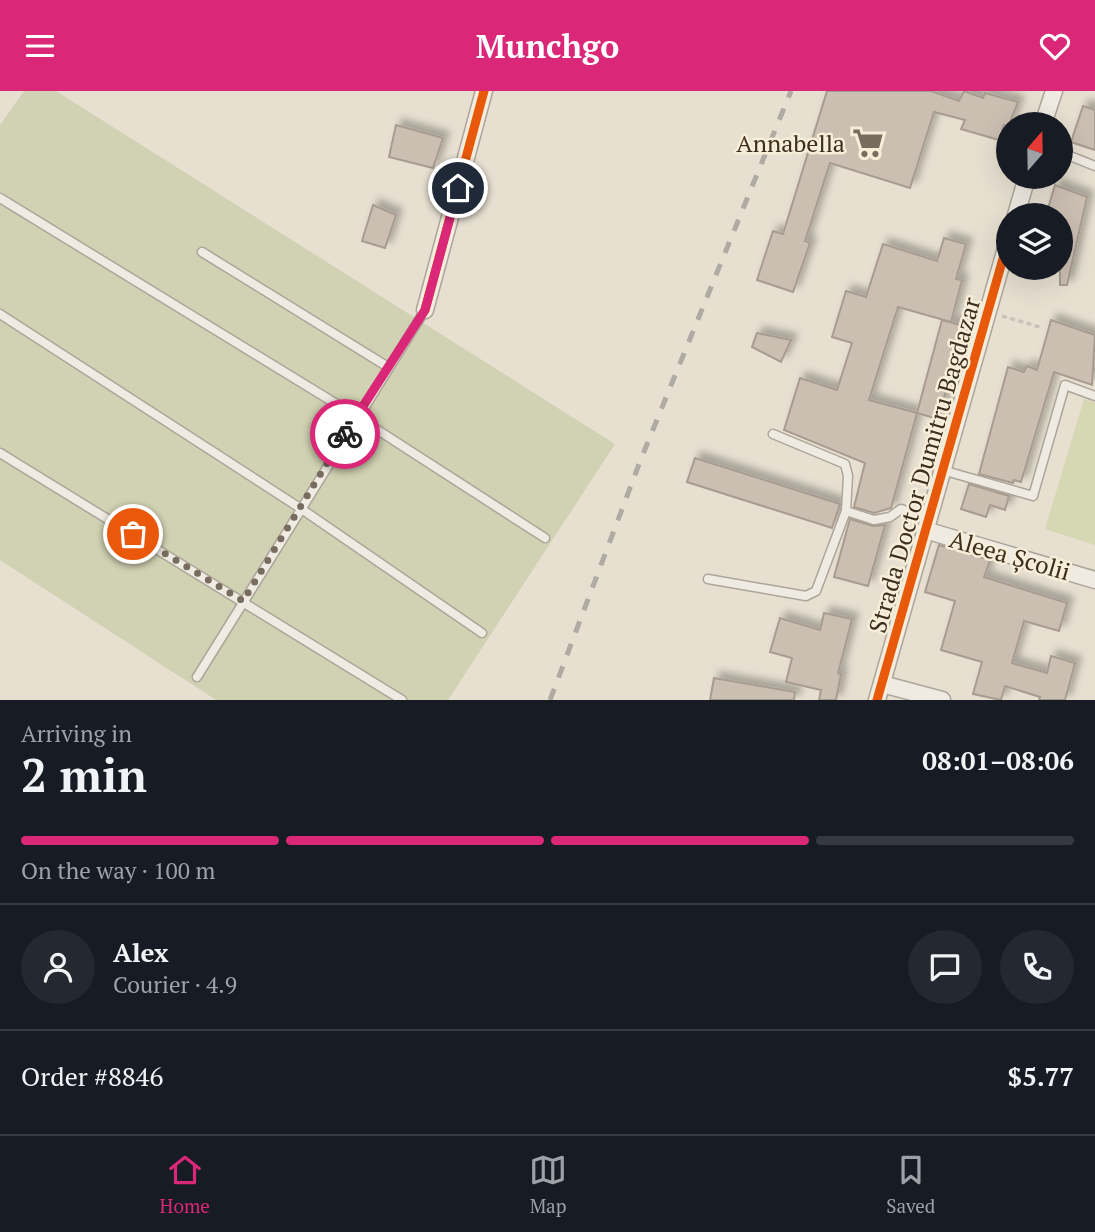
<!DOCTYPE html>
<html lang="en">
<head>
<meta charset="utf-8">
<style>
	:root { --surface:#171b24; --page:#242831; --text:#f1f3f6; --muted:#9ea1a6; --line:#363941; --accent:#db2777 }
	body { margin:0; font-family:"PT Serif",serif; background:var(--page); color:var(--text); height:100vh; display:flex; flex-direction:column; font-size:26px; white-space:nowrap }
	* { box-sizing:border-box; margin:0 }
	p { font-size:23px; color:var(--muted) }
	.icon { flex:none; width:38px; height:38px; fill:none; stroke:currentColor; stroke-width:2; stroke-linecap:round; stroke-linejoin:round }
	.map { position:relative; height:609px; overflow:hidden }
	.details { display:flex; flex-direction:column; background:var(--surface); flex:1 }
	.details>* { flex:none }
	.needle { width:46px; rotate:20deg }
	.fabs { position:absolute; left:996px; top:21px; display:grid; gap:14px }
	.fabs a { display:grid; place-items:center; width:77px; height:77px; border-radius:50%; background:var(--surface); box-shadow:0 7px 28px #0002; font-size:35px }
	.pin { position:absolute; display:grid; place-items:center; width:60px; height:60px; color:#fff; margin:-30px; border:4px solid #fff; border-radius:50%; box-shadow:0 2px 7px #0007 }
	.courier { position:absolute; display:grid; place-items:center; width:70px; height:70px; margin:-35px; border:5px solid #db2777; border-radius:50%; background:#fff; color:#222; box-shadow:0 2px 9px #0007 }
	.head em { font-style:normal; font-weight:700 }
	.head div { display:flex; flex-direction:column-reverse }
	.head { display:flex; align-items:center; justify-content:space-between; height:119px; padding:0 21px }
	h1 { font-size:46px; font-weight:700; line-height:52px }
	.bar { display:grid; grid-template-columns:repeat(4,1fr); gap:10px 7px; align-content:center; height:84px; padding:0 21px }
	.bar i { height:9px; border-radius:5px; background:var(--line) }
	.bar .on { background:var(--accent) }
	.bar p { grid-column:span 4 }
	.line { display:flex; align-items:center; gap:18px; padding:0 21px; border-top:2px solid var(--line) }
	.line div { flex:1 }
	.round { display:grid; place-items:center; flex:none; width:74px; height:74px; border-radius:37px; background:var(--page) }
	header { display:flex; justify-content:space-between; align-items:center; height:91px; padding:0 21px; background:var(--accent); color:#fff; font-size:32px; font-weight:700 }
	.dock { display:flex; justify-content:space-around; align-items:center; height:98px; border-top:2px solid var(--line); background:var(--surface); font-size:19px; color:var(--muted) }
	.dock a { display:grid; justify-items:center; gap:4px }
	.dock .on { color:var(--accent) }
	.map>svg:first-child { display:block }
	.green { fill:#d6d7b3 }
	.cemetery { fill:#d1d1b3 }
	.building { fill:#cbbfb2; stroke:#a89c90; stroke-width:2; filter:url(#shadow) }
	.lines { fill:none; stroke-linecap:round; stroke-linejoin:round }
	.service-casing { stroke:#ada599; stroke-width:11 }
	.minor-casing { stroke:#ada599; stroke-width:19 }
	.path { stroke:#c8c2b9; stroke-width:3.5; stroke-dasharray:5 3.5; stroke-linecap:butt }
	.service { stroke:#efebe3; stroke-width:8 }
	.minor { stroke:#efebe3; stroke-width:16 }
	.rail { stroke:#afaaa2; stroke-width:5; stroke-dasharray:12 12; stroke-linecap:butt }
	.cycleway-casing { stroke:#f7eed8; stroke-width:13 }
	.cycleway { stroke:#e8590c; stroke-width:9 }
	.done { stroke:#786c5e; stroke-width:7; stroke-dasharray:0 12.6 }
	.route { stroke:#db2777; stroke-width:9 }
	.labels { text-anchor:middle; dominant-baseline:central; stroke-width:5; stroke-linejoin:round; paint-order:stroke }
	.poi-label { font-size:24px; fill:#3d2e20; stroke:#f7eed8; text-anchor:end }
	.street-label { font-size:24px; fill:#3d2e20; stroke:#f7eed8 }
</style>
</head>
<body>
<header><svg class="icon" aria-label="menu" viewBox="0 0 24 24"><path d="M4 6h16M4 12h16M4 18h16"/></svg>Munchgo<svg class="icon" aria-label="heart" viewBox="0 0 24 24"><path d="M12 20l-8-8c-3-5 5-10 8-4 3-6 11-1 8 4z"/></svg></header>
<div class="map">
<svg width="1095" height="609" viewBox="0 0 1095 609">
	<defs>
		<filter id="shadow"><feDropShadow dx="6" dy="-6" stdDeviation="3.5" flood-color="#0004"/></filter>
	</defs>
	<rect width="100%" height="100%" fill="#e7e0d1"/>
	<path class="green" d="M1084,308L1095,312V454L1045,438Z"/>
	<path class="cemetery" d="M24,0H56L615,353L448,609H216L0,469V34Z"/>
	<g class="building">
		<path d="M827,0H931L959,10L964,0L983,7L985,2L1018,11L1008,36L1004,34L999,49L961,38L965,29L934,21L910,97L830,72L805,150L810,152L793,201L757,189L773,140L783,143Z"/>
		<path d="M1083,15L1095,19V59L1071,51Z"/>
		<path d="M396,34L443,47L433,77L389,66Z"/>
		<path d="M1055,94L1087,106L1067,194H1060V124H1046Z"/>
		<path d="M373,114L396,124L385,157L362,150Z"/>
		<path d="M944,147L966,153L956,188L962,189L951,231L898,216L869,309L917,322L891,417L874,422L854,416L865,372L784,339L800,287L837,299L852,252L832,246L846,200L866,206L883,153L937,170Z"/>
		<path d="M942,229L964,235L938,328L917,322Z"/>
		<path d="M1051,229L1095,244L1092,294L1054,281L1021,391L1014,389L1013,392L979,383L1008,276L1024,281L1027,275L1037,279Z"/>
		<path d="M757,242L791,249L781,271L752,256Z"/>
		<path d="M695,367L840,413L832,437L687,391Z"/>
		<path d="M969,393L1009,405L1005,419L990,414L986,426L961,418Z"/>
		<path d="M850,428L873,435L885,434L868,495L834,486Z"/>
		<path d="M939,454L990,469L984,486L1067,512L1059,540L1024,530L1012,572L1047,582L1051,565L1075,572L1065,609H1039L1040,606L1005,595L1001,609L973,603L982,571L941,559L955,510L925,501Z"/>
		<path d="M824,522L852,528L838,582L841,583L836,609H819L821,599L786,591L792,567L770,561L780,527L820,539Z"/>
		<path d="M714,587L795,601L794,609H710Z"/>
	</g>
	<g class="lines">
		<defs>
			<g id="service">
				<path d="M1060,61L1095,75"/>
				<path d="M0,107L356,325L545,447"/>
				<path d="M202,161L388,276"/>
				<path d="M0,223L300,417L482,542"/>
				<path d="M773,343L845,373L848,385L846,420"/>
				<path d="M0,362L402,609"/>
				<path d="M942,379L1033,405L1065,294L1095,305"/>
				<path d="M708,488L806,505L816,500L846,420L874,429L890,426L901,418L928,427"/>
				<path d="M197,586L425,219"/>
			</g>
			<g id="minor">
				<path d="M1043,33L1054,0"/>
				<path d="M1016,124L1027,86"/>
				<path d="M425,219L484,0"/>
				<path d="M925,439L1095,489"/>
				<path d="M882,593L942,609"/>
				<path d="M877,609L1008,150"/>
			</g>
		</defs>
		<use href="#service" class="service-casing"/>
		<use href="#minor" class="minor-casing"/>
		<path class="path" d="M1002,225L1040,236"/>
		<use href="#service" class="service"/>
		<use href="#minor" class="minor"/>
		<path class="rail" d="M550,609L641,368L791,0"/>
		<defs>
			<g id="cycleway">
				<path d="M425,219L484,0"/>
				<path d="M877,609L1008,150"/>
			</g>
		</defs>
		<use href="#cycleway" class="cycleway-casing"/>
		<use href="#cycleway" class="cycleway"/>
	</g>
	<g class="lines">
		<path class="done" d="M133,443L243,510L345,343"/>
		<path class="route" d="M345,343L425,219L458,97"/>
	</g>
	<defs>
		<symbol id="supermarket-bare" viewBox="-9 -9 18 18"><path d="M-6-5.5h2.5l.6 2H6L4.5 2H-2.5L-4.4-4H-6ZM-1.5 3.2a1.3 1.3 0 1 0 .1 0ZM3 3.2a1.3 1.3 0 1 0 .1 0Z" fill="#786c5e" stroke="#f7eed8" stroke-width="2.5" paint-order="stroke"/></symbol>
	</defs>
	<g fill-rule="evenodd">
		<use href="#supermarket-bare" x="846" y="30" width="44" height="44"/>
	</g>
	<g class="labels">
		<g class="poi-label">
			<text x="845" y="52">Annabella</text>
		</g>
		<g class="street-label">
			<text transform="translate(924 374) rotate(-74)">Strada Doctor Dumitru Bagdazar</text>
			<text transform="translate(1010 464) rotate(16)">Aleea Școlii</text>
		</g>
	</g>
</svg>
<div class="fabs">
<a><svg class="needle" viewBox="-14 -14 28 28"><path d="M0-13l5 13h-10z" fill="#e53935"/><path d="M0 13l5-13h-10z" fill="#9ea1a6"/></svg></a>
<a><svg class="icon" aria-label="layers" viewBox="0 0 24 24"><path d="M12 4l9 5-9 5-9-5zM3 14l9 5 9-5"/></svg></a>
</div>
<div class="pin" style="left:133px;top:443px;background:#ea580c"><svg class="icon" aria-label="bag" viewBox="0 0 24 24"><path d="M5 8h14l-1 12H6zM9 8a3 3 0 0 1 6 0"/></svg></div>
<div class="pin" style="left:458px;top:97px;background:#1f2937"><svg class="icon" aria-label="home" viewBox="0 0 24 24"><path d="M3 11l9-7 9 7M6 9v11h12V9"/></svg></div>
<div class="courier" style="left:345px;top:343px"><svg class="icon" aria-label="bike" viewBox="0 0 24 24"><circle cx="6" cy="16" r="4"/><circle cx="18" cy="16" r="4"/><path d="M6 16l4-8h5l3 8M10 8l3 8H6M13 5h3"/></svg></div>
</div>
<section class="details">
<div class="head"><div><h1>2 min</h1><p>Arriving in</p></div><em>08:01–08:06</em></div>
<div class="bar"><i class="on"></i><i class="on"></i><i class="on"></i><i></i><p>On the way · 100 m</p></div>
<div class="line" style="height:126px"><a class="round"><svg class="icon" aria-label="person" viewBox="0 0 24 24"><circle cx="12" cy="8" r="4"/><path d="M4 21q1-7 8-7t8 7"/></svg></a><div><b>Alex</b><p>Courier · 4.9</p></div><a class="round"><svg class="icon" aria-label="chat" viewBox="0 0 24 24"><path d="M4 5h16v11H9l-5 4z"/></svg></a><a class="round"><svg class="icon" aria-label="phone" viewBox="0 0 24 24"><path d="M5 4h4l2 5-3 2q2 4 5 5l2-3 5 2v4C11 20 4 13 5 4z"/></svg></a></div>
<div class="line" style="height:91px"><div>Order #8846</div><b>$5.77</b></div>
</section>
<nav class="dock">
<a class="on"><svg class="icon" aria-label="home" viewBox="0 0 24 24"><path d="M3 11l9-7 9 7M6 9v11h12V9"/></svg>Home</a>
<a><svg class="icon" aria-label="map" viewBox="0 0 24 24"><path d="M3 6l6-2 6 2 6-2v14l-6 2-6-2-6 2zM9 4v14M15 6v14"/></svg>Map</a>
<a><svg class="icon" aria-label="saved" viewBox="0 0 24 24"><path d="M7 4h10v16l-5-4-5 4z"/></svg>Saved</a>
</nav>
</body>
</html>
